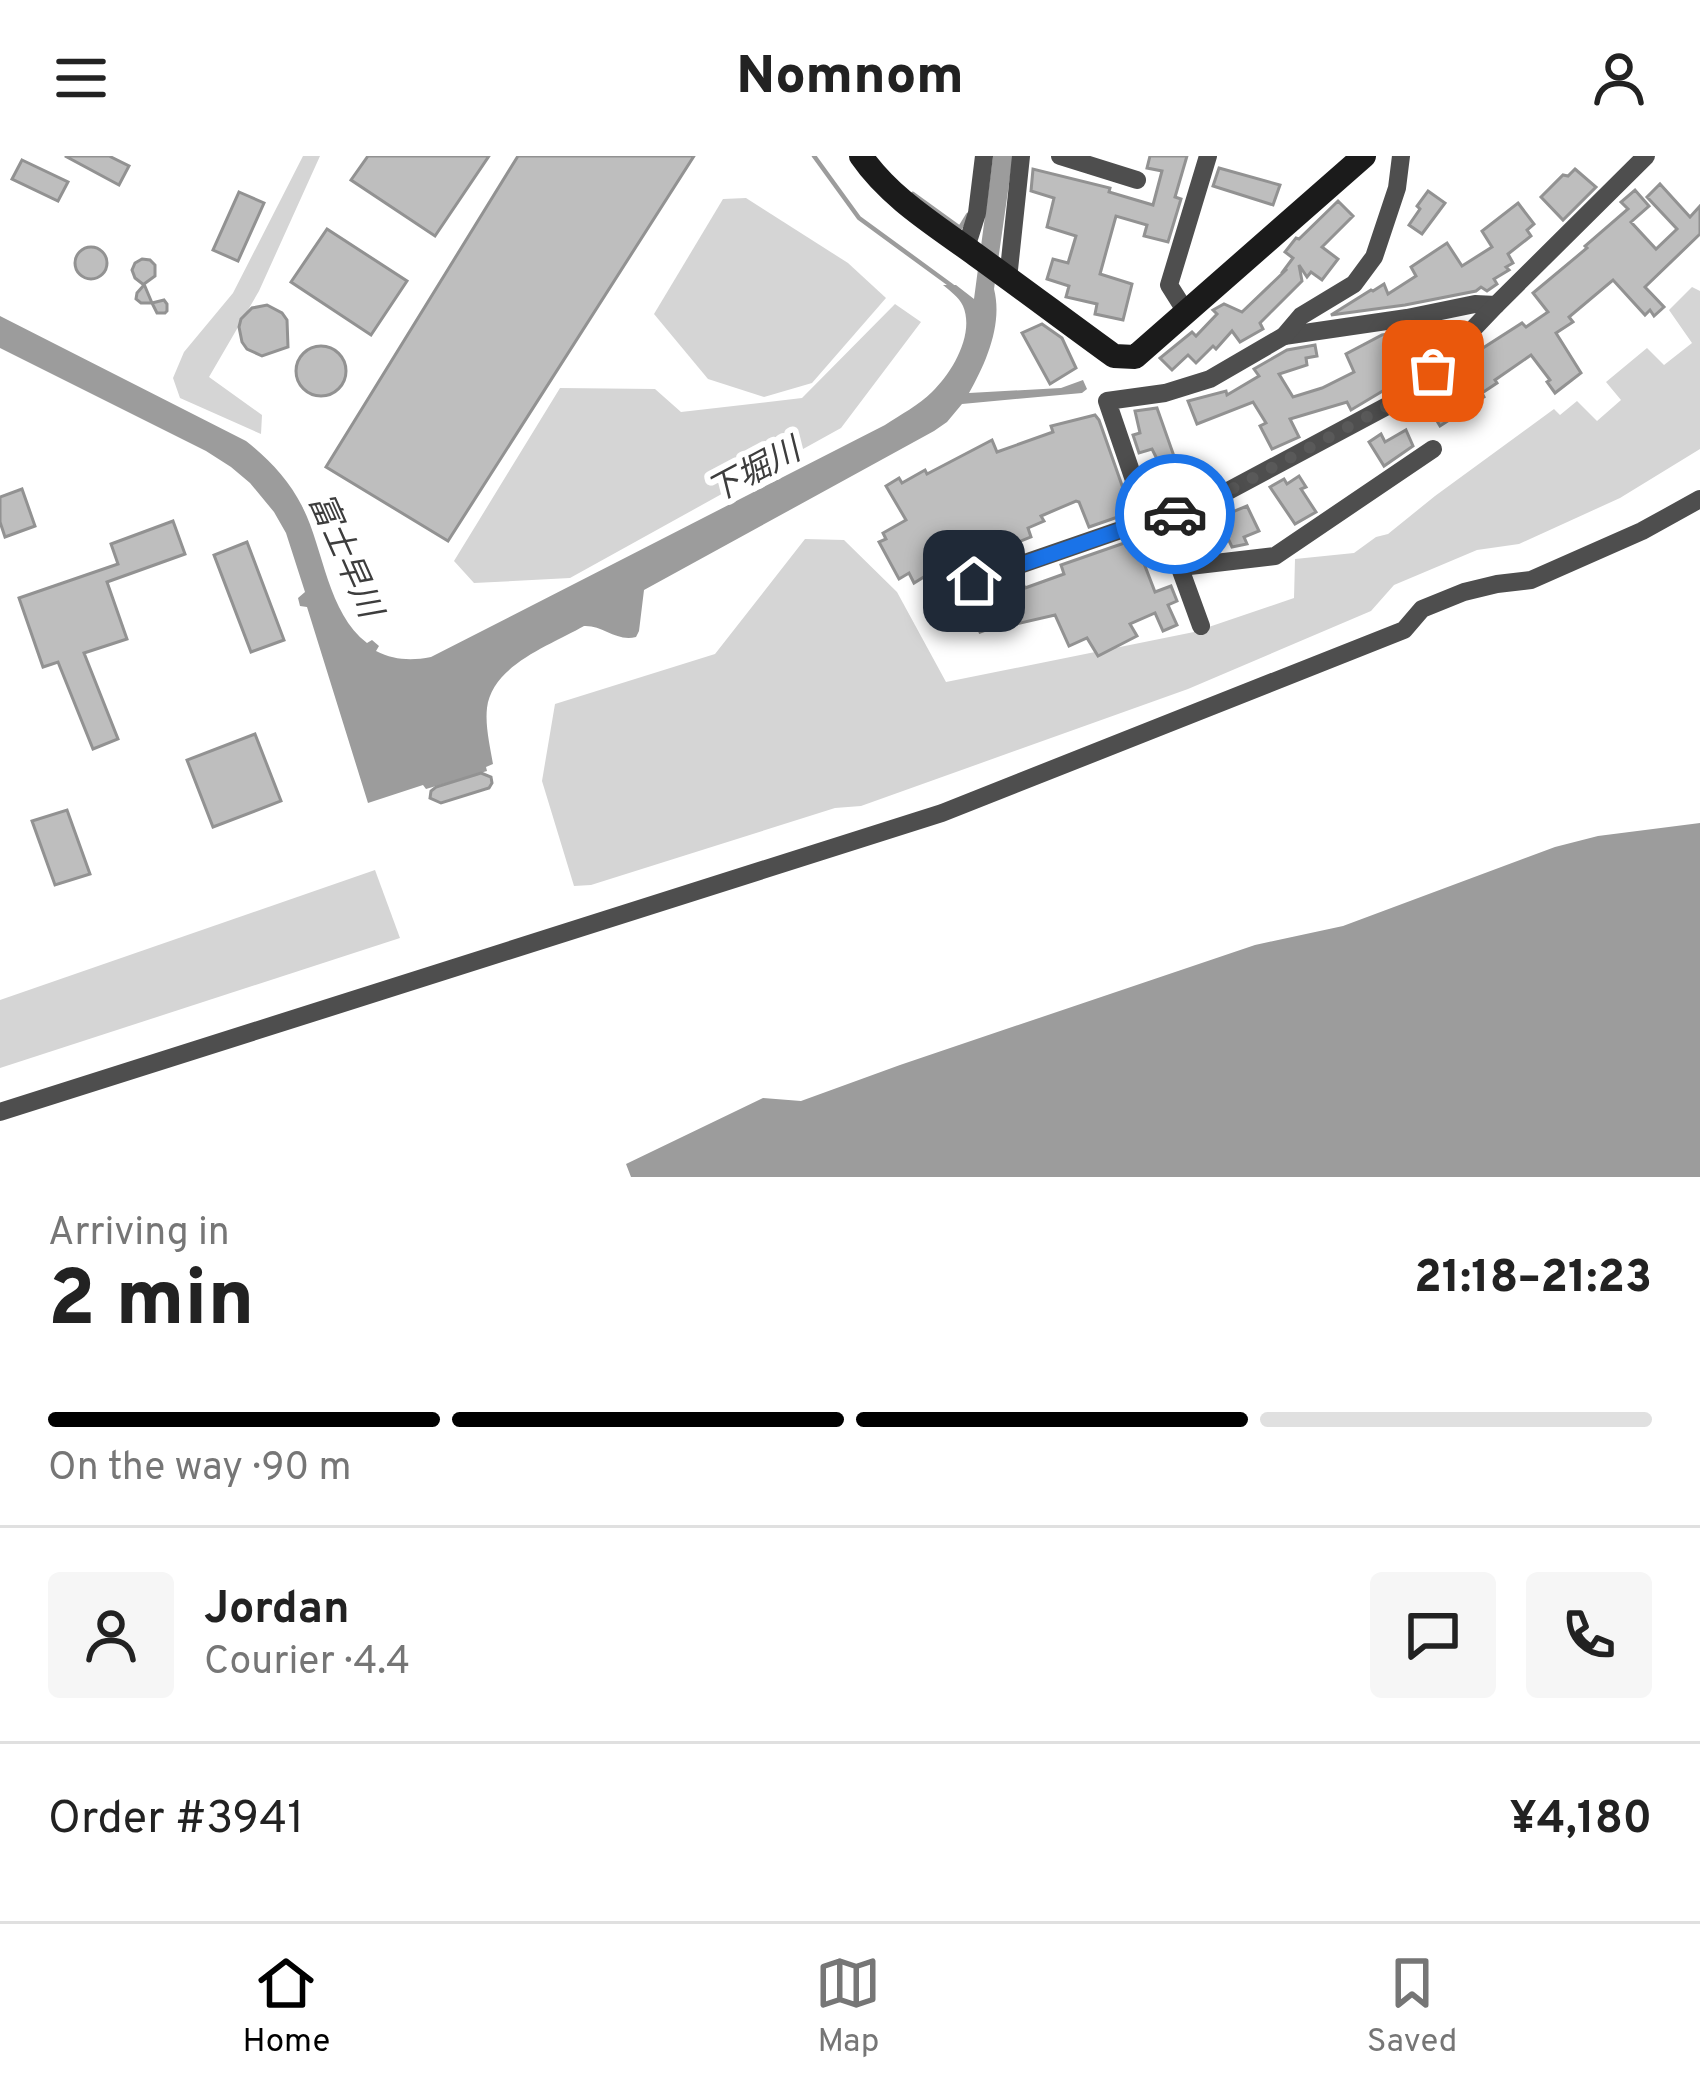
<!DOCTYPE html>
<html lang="en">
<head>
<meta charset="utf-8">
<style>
	:root { --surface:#fff; --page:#f6f6f6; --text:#222; --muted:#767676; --line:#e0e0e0; --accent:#000 }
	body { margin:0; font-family:Overpass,"Noto Sans JP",sans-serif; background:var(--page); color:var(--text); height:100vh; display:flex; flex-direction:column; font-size:45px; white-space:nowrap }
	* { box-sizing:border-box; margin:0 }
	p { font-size:39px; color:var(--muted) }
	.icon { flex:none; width:66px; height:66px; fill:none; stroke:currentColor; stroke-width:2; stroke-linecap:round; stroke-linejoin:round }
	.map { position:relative; height:1021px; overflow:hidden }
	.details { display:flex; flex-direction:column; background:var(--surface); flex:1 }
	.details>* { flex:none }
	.pin { position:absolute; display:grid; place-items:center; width:102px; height:102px; color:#fff; margin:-51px; border-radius:24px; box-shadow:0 6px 18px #0006 }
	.courier { position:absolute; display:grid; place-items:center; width:120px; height:120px; margin:-60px; border:9px solid #1a73e8; border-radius:50%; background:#fff; color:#222; box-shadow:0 3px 15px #0007 }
	.headline em { font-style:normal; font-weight:800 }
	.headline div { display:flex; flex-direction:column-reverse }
	.headline { display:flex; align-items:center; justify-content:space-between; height:204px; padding:0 48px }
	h1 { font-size:78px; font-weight:800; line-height:90px }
	.bar { display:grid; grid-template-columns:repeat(4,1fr); gap:18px 12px; align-content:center; height:144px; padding:0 48px }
	.bar i { height:15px; border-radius:9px; background:var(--line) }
	.bar .current { background:var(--accent) }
	.bar p { grid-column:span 4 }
	.line { display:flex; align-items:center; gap:30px; padding:0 48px; border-top:3px solid var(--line) }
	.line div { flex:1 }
	.round { display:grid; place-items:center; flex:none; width:126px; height:126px; border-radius:12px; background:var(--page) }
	header { display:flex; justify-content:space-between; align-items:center; height:156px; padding:0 48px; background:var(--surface); font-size:54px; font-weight:800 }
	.tab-bar { display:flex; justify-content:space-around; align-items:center; height:168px; border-top:3px solid var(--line); background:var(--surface); font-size:33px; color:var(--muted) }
	.tab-bar a { display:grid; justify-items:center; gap:6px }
	.tab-bar .current { color:var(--accent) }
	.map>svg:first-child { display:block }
	.green { fill:#d5d5d5 }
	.water { fill:#9c9c9c }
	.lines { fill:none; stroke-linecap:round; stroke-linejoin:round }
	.stream { stroke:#9c9c9c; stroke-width:4.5 }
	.building { fill:#bebebe; stroke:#929292; stroke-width:3 }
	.street { stroke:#4e4e4e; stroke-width:18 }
	.secondary { stroke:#1b1b1b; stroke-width:24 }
	.done { stroke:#595959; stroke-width:12; stroke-dasharray:0 21.6 }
	.route { stroke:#1a73e8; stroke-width:15 }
	.labels { text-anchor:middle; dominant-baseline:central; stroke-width:12; stroke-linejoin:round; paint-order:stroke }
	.water-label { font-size:33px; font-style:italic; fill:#3d3d3d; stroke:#fff }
</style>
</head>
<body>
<header><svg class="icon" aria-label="menu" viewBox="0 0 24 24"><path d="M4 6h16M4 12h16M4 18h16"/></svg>Nomnom<svg class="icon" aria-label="person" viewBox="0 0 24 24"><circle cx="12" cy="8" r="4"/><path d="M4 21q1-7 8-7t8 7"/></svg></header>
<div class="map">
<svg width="1700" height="1021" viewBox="0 0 1700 1021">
	<rect width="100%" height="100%" fill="#fff"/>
	<g class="green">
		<path d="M303,0H320L259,135L209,221L262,259L261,278L180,242L173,222L184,196L233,137Z"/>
		<path d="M746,42L848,107L886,142L812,227L764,241L708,223L654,158L723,43Z"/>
		<path d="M1692,131L1700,135V293L1620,342L1519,388L1477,394L1394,429L1371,455L1188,533L861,650L835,652L591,729L574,730L542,625L555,548L715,498L805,383L844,384L897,436L946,526L1194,476L1294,442L1295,403L1354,397L1376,381L1388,378L1435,340L1554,253L1560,259L1577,245L1597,265L1621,244L1606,226L1647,192L1664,209L1692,187L1669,154Z"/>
		<path d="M895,148L921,166L841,272L570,422L474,427L454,405L560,232L655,233L681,256L802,242Z"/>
		<path d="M375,714L400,782L0,912V844Z"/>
	</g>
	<g class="water">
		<path d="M993,0H1013L994,133C1003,168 986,207 969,237L1061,232L1083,224L1087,233L1082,237L962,248L947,266L934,275L644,434L639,475L636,481C616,486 603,469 584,470C551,489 492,509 487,552C485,570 490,590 493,608L486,611L487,615L426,633L423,629L368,647L307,451L300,450L298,442L305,436L286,377L274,356L250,327L231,311L206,295L0,192V160L246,285C268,302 289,324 302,350C324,393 327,456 367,487L372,484L379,490L376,495C394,504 411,505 431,501L885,269C900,259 919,249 932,236C952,217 975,178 963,150C959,141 950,135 943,129H956L974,143Z"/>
		<path d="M1700,667V1021H631L626,1008L763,942L801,945L900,909L1255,789L1343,770L1555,691L1598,680Z"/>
	</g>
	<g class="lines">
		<g class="stream">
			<path d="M814,0L859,62L952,130"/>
			<path d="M913,38L960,72L968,59"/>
		</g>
	</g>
	<g class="building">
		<path d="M65,0H109L129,10L119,29Z"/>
		<path d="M368,0H489L435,80L351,24Z"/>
		<path d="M518,0H694L448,385L326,311Z"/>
		<path d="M1150,0H1187L1175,41L1181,43L1168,86L1144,80L1147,69L1116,60L1100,118L1132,128L1123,164L1095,158L1097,148L1066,141L1069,130L1047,123L1053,103L1068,107L1076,80L1047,71L1054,42L1031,35L1033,13L1110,32L1109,36L1153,49L1162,15L1147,12Z"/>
		<path d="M22,4L68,26L58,45L12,23Z"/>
		<path d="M1219,12L1280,29L1273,49L1213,30Z"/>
		<path d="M1575,13L1596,31L1563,64L1541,41L1563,19L1568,20Z"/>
		<path d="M1660,28L1690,61L1700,50V78L1645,131L1664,151L1654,160L1650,154L1645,159L1613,124L1569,161L1573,166L1556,177L1581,217L1555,237L1547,226L1550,224L1531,199L1495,224L1497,227L1482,237L1484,241L1453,259L1454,261L1440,270L1428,250L1469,227L1458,208L1522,167L1526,171L1548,156L1533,137L1587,92L1585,90L1628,53L1621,46L1635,34L1649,50L1631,66L1656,93L1677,73L1647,41Z"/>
		<path d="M1428,35L1445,47L1422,78L1409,69L1420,53L1417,50Z"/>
		<path d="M239,36L264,47L238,105L213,94Z"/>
		<path d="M1338,45L1353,60L1322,91L1338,103L1322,124L1311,116L1307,121L1299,109L1302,125L1260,167L1263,173L1240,186L1232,175L1216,193L1213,190L1196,207L1188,199L1172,214L1160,202L1192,176L1196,180L1217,158L1213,154L1224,148L1242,156L1287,113L1284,114L1293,102L1285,96L1296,82L1299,83Z"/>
		<path d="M1518,47L1534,68L1527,74L1531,80L1508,98L1513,107L1506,111L1509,114L1494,123L1497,128L1487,135L1481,131L1476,135L1405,149L1331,159L1371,134L1373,135L1384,128L1388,138L1416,120L1411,111L1447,87L1462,110L1492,91L1482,75Z"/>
		<path d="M327,73L407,125L371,179L291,126Z"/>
		<circle cx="91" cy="107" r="16"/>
		<path d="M142,103L150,104L155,109V120L144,128L152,147L164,144L167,148V155L165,157H157L152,147H141L136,143L137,137L144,129L135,122L132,114L135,107Z"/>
		<path d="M267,149L282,157L287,164L288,191L262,200L247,193L242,186L239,171L241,163L252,152Z"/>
		<path d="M1448,167L1452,176L1439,189L1418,199L1421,207L1403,215L1406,219L1391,230L1351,254L1347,246L1290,263L1299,281L1272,293L1260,270L1266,267L1253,246L1197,268L1188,245L1226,235L1227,239L1259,220L1254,213L1287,194L1315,189L1317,200L1306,202L1307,209L1279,218L1293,241L1322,232L1354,216L1346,198L1382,179Z"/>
		<path d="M1042,168L1062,182L1076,212L1050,228L1022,177Z"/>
		<circle cx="321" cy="215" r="25"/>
		<path d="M1157,252L1187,337L1166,345L1156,328L1166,324L1156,301L1152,293L1139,297L1133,279L1140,277L1135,255Z"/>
		<path d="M1095,259L1099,264L1124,335L1138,354L1089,371L1079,346L1076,345L1041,360L1044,365L1028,372L1031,381L1006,391L1010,398L968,412L961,398L914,427L909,417L899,423L879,386L886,383L883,377L906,364L886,330L899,322L902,327L925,314L927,318L992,284L997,296L1053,276L1051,270Z"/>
		<path d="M1406,274L1413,290L1384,310L1369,286L1381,278L1385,286Z"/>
		<path d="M1299,320L1306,331L1301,333L1316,356L1295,368L1270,331L1284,323L1287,328Z"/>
		<path d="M22,333L35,370L5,381L0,366V341Z"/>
		<path d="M1247,350L1259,375L1244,381L1247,388L1232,391L1225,376L1194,389L1188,374Z"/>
		<path d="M173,365L185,398L107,426L127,483L84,497L118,583L93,593L58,506L43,511L19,442L118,408L111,388Z"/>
		<path d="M1153,377L1158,390L1140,397L1155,436L1171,430L1177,445L1168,449L1177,469L1163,475L1155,457L1130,468L1137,480L1098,500L1087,482L1069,490L1055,459L1012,469L1011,465L980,476L969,450L953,456L949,445L942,447L937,436L960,427L965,436L976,438L1021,423L1025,432L1064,418L1061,409Z"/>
		<path d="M247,386L284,484L251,496L214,399Z"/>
		<path d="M255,578L281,645L213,671L187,604Z"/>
		<path d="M481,617L491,621L492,627L489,632L441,647L430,642L431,635L436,631Z"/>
		<path d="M67,654L90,718L55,729L32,665Z"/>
	</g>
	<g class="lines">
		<g class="street">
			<path d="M1060,0L1137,24"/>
			<path d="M966,92L977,57L984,0"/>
			<path d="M1008,123L1021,0"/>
			<path d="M1186,156L1169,129L1208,0"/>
			<path d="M1284,180L1407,162L1475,148L1496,149"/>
			<path d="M1181,411L1275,400L1433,293"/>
			<path d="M973,425L1161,360L1187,357L1389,249L1433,215L1496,149L1646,0"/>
			<path d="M1201,470L1161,360L1136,330L1107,245L1165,237L1210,223L1284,180L1301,160L1354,128L1374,101L1397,32L1401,0"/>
			<path d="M0,956L942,657L1404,474L1422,453L1464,436L1497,428L1531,424L1642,375L1700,343"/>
		</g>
		<path class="secondary" d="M861,0C890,42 935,69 976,99C1022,132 1067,166 1114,200L1135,201L1364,0"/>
	</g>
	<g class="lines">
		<path class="done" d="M1175,358L1187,357L1389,249L1433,215"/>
		<path class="route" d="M974,425L1161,360L1175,358"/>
	</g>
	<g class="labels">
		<g class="water-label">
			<text transform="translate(755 317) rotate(-28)">下堀川</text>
			<text transform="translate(343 400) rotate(66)">富士早川</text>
		</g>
	</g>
</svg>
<div class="pin" style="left:1433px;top:215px;background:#ea580c"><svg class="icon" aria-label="bag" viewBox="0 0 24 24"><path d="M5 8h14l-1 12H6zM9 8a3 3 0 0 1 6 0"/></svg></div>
<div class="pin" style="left:974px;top:425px;background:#1f2937"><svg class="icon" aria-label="home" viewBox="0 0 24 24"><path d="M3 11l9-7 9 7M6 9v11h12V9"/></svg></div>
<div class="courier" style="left:1175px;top:358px"><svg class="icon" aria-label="car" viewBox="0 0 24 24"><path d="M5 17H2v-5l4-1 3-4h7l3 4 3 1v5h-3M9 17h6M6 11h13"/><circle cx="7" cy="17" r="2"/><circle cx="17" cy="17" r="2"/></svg></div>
</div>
<section class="details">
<div class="headline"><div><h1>2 min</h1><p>Arriving in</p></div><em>21:18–21:23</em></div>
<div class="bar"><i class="current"></i><i class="current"></i><i class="current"></i><i></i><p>On the way · 90 m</p></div>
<div class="line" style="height:216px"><a class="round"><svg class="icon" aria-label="person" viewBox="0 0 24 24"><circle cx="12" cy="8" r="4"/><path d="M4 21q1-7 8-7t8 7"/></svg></a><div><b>Jordan</b><p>Courier · 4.4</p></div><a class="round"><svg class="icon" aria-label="chat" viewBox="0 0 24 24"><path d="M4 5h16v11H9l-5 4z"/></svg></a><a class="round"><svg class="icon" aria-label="phone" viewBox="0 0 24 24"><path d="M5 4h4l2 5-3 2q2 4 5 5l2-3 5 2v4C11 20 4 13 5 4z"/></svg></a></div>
<div class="line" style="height:156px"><div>Order #3941</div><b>¥4,180</b></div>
</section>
<nav class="tab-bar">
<a class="current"><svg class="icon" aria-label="home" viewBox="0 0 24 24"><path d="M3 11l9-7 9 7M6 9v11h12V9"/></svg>Home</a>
<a><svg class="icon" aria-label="map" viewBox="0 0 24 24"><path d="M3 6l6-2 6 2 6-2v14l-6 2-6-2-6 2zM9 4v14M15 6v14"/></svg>Map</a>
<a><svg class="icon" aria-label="saved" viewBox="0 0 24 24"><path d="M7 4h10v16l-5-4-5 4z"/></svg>Saved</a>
</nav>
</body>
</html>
